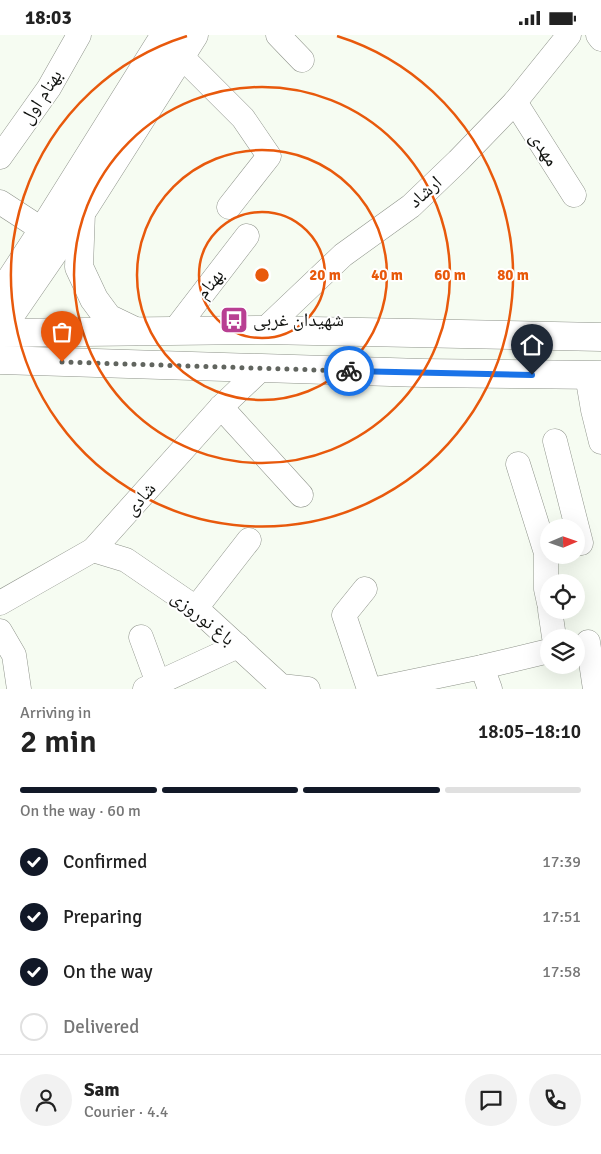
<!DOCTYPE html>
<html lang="en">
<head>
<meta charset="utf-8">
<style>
	:root { --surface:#fff; --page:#f2f2f2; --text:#222; --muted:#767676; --line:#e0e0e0; --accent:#111827 }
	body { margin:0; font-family:Signika,"Noto Naskh Arabic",sans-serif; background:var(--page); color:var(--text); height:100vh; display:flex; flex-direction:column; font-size:19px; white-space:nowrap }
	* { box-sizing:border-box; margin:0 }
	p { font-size:16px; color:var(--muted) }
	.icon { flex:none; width:28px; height:28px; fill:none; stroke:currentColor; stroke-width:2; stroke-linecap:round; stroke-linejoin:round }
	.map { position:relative; height:654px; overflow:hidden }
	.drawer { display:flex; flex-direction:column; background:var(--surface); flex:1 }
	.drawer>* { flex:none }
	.needle { width:32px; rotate:88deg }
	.buttons { position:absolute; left:540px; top:484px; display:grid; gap:10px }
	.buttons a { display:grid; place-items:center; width:45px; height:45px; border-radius:50%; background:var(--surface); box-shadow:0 5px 20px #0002; font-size:25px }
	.pin { position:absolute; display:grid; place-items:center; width:42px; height:42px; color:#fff; margin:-51px -21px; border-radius:50% 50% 50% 0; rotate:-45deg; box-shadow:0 0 5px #0007 }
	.pin .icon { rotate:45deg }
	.courier { position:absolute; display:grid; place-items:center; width:50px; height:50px; margin:-25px; border:4px solid #1a73e8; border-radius:50%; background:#fff; color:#222; box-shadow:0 1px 6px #0007 }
	.overview em { font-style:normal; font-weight:600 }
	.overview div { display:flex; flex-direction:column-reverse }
	.overview { display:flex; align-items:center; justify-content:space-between; height:85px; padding:0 20px }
	h1 { font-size:32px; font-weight:600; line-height:38px }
	.bar { display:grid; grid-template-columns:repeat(4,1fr); gap:8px 5px; align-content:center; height:60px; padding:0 20px }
	.bar i { height:6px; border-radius:4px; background:var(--line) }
	.bar .current { background:var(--accent) }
	.bar p { grid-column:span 4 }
	.line { display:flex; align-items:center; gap:12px; padding:0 20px; border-top:1px solid var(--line) }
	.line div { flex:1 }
	.round { display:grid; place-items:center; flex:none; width:52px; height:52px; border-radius:26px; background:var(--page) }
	ol { padding:0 20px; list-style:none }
	li { display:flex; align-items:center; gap:15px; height:55px }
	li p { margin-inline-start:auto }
	li .icon { padding:5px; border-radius:50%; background:var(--accent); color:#fff; stroke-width:4 }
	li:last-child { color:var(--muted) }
	li i { width:28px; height:28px; border:2px solid var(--line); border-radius:50% }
	.status { display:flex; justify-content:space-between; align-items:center; height:35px; padding:0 25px; background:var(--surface); direction:ltr }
	.status svg { height:14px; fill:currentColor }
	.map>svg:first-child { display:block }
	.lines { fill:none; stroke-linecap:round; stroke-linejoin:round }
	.street-casing { stroke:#8f948b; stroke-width:25 }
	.secondary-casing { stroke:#8f948b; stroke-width:29 }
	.street { stroke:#fff; stroke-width:24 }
	.secondary { stroke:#fff; stroke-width:28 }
	.done { stroke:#61655f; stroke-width:5; stroke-dasharray:0 9 }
	.route { stroke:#1a73e8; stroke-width:6 }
	.ring { fill:none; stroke:#e8590c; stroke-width:2.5 }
	.labels { text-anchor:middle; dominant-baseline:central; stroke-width:4; stroke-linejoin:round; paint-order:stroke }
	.street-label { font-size:19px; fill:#111310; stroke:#fff }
	.poi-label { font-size:19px; fill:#111310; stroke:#fff; text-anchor:start }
	.centre { fill:#e8590c; stroke:#fff; stroke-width:2.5 }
	.ring-label { font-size:15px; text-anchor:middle; font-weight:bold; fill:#e8590c; stroke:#fff; stroke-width:4; stroke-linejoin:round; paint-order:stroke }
</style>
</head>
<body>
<div class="status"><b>18:03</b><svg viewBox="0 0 49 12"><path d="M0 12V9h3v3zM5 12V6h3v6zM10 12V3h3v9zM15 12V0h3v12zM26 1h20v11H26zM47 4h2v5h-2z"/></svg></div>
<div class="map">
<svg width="601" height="654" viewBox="0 0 601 654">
	<rect width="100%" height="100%" fill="#f6fcf2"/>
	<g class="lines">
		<defs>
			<g id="street">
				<path d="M278,0L302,25"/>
				<path d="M598,0L601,4"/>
				<path d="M181,21L243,83L269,121L229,172"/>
				<path d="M515,67L574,160"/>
				<path d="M0,122L49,53L79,0"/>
				<path d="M0,167L43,195"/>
				<path d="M264,295L343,220L411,171L458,126L515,67L569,0"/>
				<path d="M174,296L247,201"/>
				<path d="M587,340L593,375L601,407"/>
				<path d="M221,372L301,460"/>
				<path d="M555,406L581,508L576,509"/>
				<path d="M518,429L546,518V554L549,568"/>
				<path d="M93,515L126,525L196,573L281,651L308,654"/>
				<path d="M365,554L344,580L369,654"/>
				<path d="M0,568L93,515L221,372L261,334"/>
				<path d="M196,573L249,505"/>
				<path d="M550,575L554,602"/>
				<path d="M0,596L14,620L19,654"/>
				<path d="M141,602L158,648"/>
				<path d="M588,607L595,654"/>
				<path d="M482,632L490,654"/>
				<path d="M145,654L238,611"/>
				<path d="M376,654L482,632L549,616"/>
			</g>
			<g id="secondary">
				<path d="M81,177L79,232L94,264L108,283L135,296"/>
				<path d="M0,261L43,195L165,0"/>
				<path d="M0,295L86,170L194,0"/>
				<path d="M0,298L264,295L601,302"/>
				<path d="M0,325L422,338L601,340"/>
			</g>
		</defs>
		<use href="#street" class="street-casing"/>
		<use href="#secondary" class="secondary-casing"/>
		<use href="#street" class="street"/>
		<use href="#secondary" class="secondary"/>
	</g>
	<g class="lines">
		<path class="done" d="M62,327L349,336"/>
		<path class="route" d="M349,336L532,340"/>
	</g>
	<g class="ring">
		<circle cx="262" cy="240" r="63"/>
		<circle cx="262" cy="240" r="125"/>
		<circle cx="262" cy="240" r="188"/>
		<path d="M337 1A251 251 0 1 1 187 1"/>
	</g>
	<defs>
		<symbol id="bus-square" viewBox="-11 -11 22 22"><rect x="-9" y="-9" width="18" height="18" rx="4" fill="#b83f92" stroke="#fff"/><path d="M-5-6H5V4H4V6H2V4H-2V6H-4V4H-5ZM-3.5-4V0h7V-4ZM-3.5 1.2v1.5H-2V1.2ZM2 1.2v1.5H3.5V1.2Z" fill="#fff"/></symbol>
	</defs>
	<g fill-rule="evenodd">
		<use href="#bus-square" x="218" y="269" width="32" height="32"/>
	</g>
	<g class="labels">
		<g class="street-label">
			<text transform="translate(41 62) rotate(-57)">بهنام اول</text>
			<text transform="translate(544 114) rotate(58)">مهدی</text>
			<text transform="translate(425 157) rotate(-42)">ارشاد</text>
			<text transform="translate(210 249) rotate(-52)">بهنام</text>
			<text transform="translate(140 464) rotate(-49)">شادی</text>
			<text transform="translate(203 583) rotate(39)">باغ نوروزی</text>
		</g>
		<g class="poi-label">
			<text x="253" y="285">شهیدان غربی</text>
		</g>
	</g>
	<circle cx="262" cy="240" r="8" class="centre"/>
	<g class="ring-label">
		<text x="325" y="245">20 m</text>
		<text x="387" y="245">40 m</text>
		<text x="450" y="245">60 m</text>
		<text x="513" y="245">80 m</text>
	</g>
</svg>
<div class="buttons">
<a><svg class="needle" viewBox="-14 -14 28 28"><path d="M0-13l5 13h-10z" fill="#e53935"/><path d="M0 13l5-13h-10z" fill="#767676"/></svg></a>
<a><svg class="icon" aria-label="locate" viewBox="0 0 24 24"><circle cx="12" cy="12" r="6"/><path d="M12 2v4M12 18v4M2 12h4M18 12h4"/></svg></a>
<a><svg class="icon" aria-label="layers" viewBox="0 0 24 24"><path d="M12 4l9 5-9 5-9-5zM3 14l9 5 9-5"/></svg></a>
</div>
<div class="pin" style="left:62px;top:327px;background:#ea580c"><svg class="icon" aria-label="bag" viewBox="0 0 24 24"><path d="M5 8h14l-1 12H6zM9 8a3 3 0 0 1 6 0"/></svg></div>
<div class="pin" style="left:532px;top:340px;background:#1f2937"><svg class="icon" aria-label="home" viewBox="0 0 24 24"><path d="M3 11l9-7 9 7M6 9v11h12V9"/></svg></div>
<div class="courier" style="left:349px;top:336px"><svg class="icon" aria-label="bike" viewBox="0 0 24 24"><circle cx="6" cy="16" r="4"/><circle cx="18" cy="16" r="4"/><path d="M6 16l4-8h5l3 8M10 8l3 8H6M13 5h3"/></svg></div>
</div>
<section class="drawer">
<div class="overview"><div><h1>2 min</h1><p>Arriving in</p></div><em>18:05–18:10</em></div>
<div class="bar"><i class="current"></i><i class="current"></i><i class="current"></i><i></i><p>On the way · 60 m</p></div>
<ol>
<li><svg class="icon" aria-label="check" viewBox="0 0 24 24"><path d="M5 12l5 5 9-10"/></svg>Confirmed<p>17:39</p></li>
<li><svg class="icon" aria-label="check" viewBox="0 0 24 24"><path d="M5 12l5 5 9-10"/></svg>Preparing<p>17:51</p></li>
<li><svg class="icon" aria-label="check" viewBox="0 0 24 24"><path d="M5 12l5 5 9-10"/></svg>On the way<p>17:58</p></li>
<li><i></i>Delivered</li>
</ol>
<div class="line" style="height:90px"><a class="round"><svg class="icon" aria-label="person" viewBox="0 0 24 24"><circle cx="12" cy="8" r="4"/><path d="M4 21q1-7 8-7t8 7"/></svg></a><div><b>Sam</b><p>Courier · 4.4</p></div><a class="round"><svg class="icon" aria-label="chat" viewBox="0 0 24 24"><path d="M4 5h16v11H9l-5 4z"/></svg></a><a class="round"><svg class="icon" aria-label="phone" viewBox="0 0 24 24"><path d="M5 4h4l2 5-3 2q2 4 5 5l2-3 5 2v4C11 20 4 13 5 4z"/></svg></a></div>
</section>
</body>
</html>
